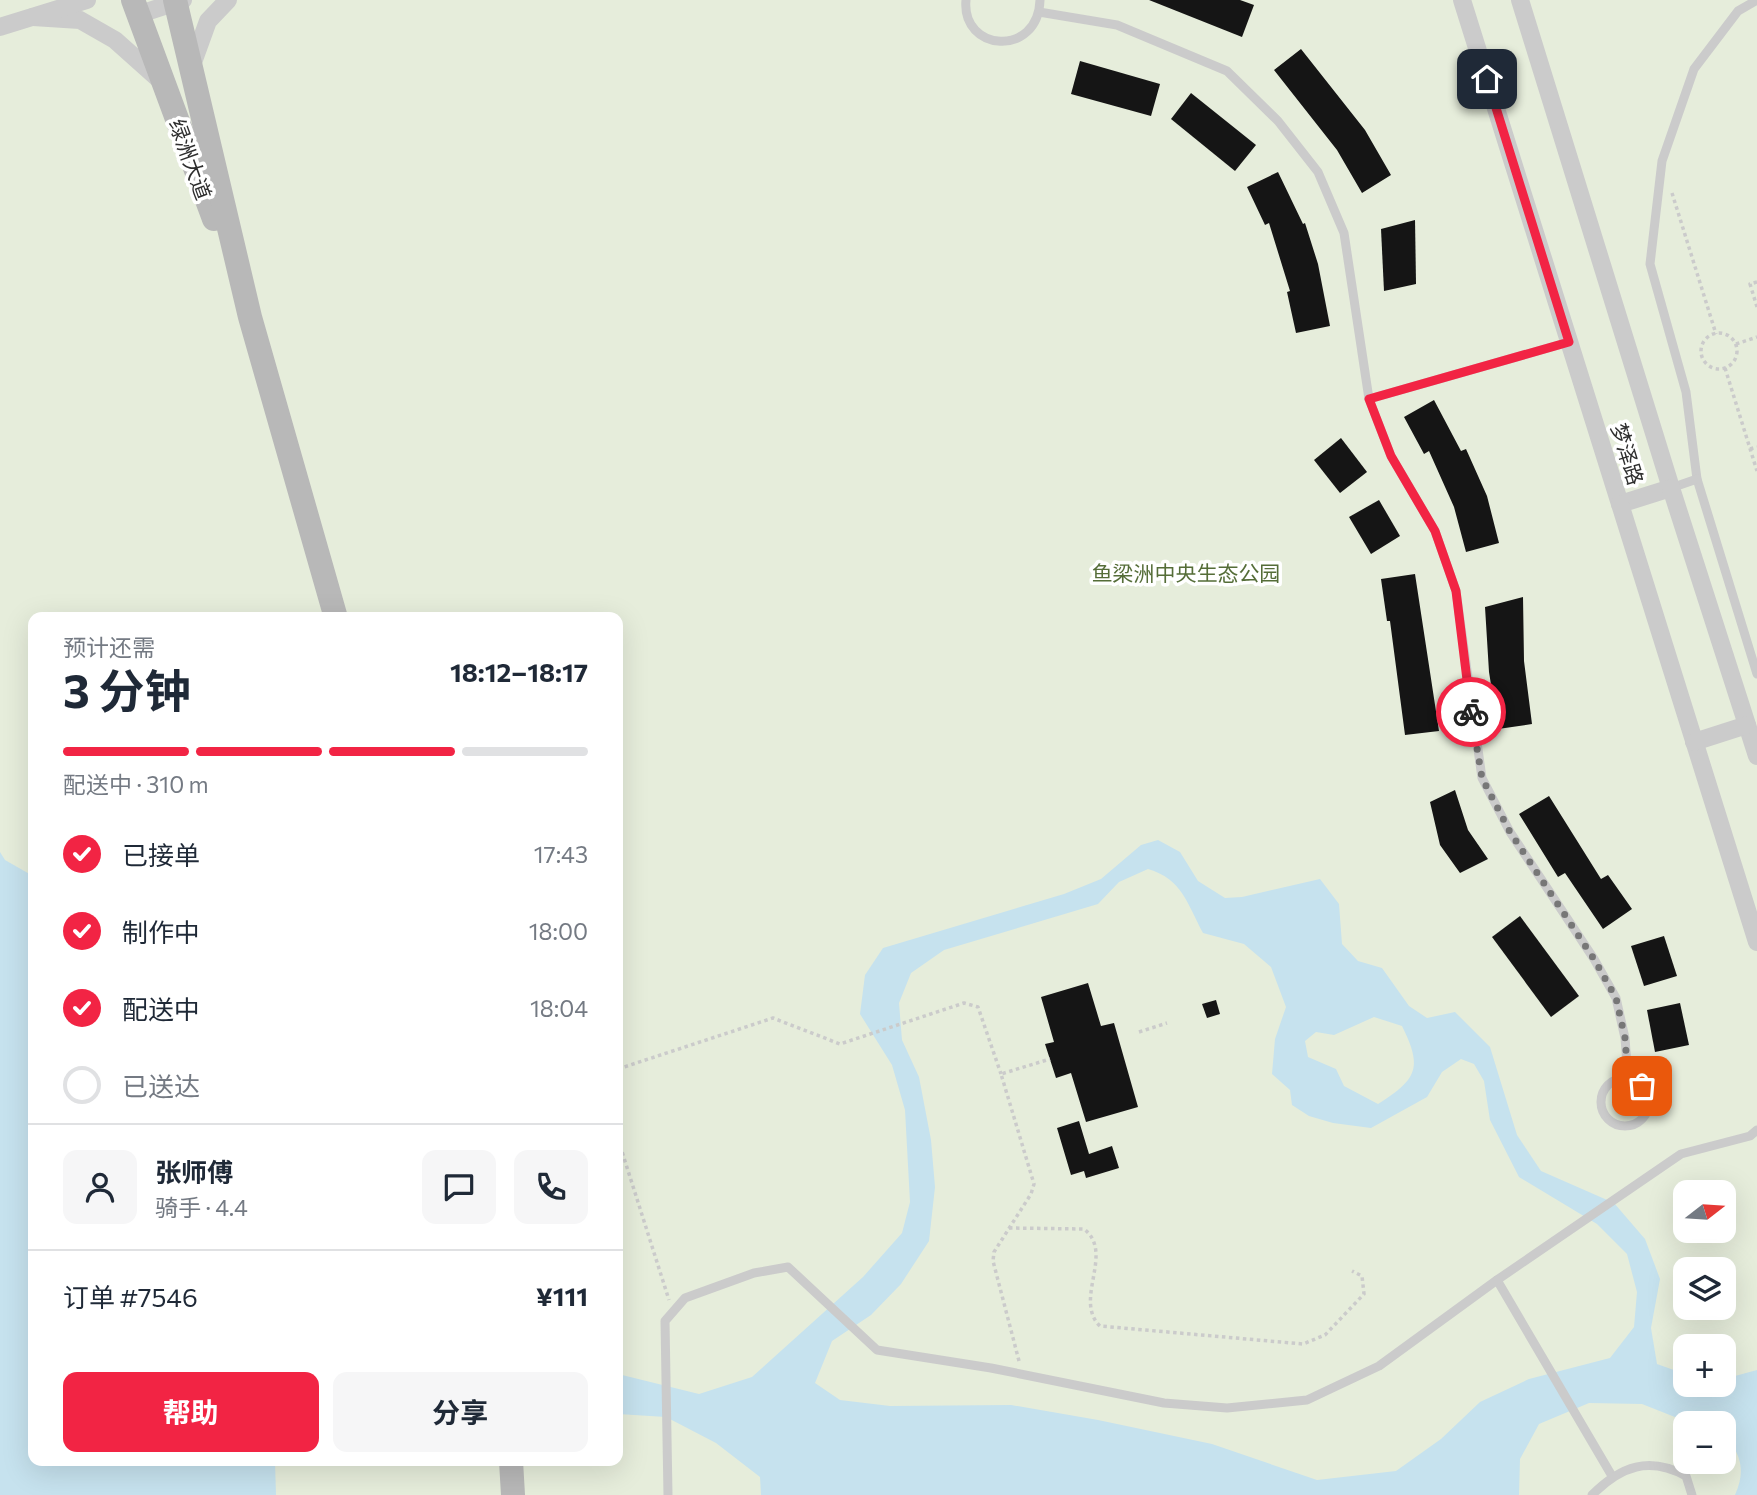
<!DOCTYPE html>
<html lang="zh">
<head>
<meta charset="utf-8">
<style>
	:root { --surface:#fff; --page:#f6f6f7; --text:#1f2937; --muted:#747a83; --line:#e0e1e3; --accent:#f22444 }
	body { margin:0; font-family:Commissioner,"Noto Sans SC",sans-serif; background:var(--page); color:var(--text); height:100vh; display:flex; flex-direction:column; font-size:26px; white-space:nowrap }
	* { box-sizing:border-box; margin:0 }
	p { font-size:23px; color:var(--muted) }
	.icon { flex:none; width:38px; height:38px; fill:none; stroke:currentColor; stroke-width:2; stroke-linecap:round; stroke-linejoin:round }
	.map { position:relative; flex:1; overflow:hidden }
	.side { position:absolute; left:28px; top:612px; width:595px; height:854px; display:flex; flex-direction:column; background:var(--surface); border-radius:14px; box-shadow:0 7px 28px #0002 }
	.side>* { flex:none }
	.needle { width:46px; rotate:73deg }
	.controls { position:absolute; left:1673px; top:1180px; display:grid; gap:14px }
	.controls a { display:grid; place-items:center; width:63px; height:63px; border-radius:14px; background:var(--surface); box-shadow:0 7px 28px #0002; font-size:35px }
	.pin { position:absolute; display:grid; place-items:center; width:60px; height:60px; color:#fff; margin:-30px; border-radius:14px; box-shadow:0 4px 10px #0006 }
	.courier { position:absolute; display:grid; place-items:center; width:70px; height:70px; margin:-35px; border:5px solid #f22444; border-radius:50%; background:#fff; color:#222; box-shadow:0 2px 9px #0007 }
	.head em { font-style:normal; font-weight:700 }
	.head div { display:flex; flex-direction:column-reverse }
	.head { display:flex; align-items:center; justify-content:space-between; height:119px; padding:0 35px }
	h1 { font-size:46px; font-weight:700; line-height:52px }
	.bar { display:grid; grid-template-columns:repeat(4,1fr); gap:10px 7px; align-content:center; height:84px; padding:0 35px }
	.bar i { height:9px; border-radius:5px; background:var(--line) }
	.bar .current { background:var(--accent) }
	.bar p { grid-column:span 4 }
	.line { display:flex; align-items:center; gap:18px; padding:0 35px; border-top:2px solid var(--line) }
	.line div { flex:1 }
	.round { display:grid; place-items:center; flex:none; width:74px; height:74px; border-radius:14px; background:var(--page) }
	ol { padding:0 35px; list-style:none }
	li { display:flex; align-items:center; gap:21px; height:77px }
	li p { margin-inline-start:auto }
	li .icon { padding:7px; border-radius:50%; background:var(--accent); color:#fff; stroke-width:4 }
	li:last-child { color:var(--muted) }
	li i { width:38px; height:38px; border:4px solid var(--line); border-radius:50% }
	.cta { display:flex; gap:14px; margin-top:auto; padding:14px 35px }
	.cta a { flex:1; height:80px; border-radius:14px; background:var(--accent); color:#fff; font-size:28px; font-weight:700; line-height:80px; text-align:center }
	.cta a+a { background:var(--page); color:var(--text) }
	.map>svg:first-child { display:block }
	.green { fill:#e6eddb; fill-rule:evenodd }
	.water { fill:#c6e2ee; fill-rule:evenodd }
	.building { fill:#151515 }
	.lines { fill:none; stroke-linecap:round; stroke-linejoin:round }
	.path { stroke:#cbcbcb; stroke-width:3.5; stroke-dasharray:3.5 3.5; stroke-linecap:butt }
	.lane { stroke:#cbcbcb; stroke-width:9 }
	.street { stroke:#cbcbcb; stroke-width:18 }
	.secondary { stroke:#b8b8b8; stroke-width:24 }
	.done { stroke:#777; stroke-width:7; stroke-dasharray:0 12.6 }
	.route { stroke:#f22444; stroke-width:9 }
	.labels { text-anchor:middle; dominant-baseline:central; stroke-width:7; stroke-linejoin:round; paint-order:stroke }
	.street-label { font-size:21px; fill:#2e2e2e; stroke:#fff }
	.park-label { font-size:21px; fill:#556d38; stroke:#fff }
</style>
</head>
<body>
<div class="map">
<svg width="1757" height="1495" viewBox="0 0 1757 1495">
	<rect width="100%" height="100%" fill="#fff"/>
	<path class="green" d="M0,0H1757V1495H0ZM33,618H618V1461H33ZM1685,1192H1724V1230H1685ZM1685,1269H1724V1307H1685ZM1685,1346H1724V1384H1685ZM1685,1423H1724V1461H1685Z"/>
	<g class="water">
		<path d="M1158,840L1180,852L1198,881L1225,898L1242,897L1320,879L1339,904L1342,944L1358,961L1382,968L1409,1006L1427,1018L1455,1012L1490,1047L1517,1135L1541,1171L1614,1203L1645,1239L1660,1279L1651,1328L1657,1364L1685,1374V1384H1724V1379L1757,1370V1495H1735C1746,1470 1741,1454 1724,1434V1423H1690L1642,1404L1589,1403L1539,1424L1520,1459L1519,1495H761L760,1477L716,1443L666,1417L618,1414V1374L699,1394L752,1377L863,1277L902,1233L910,1202L905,1110L892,1065L860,1014L865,975L883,948L1064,894L1101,879L1141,845ZM1148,869C1182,879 1187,903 1203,933L1244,944L1271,967L1286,1007L1275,1039L1272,1074L1290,1090L1292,1105L1309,1116L1333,1123L1371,1128L1427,1097L1442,1072L1461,1059L1474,1064L1484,1081L1490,1120L1519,1177L1597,1224L1627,1254L1637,1292L1634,1327L1610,1358L1529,1379L1480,1402L1441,1439L1396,1471L1317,1480L1212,1444L1098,1420L1011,1405L890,1406L840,1400L815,1383L832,1341L871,1315L901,1284L929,1241L935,1187L931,1140L919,1077L902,1040L899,1003L911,973L944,950L1098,904L1119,882ZM1374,1017L1402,1026C1423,1068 1417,1079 1378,1104L1344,1086L1336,1069L1308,1057L1305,1041L1316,1032L1334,1035Z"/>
		<path d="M0,852L5,860L33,876V1461H275L276,1495H0Z"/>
	</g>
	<g class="building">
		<path d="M1149,0H1240L1254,5L1242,37Z"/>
		<path d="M1301,49L1365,130L1391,175L1362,193L1337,150L1274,70Z"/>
		<path d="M1080,61L1160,84L1151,116L1071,94Z"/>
		<path d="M1191,93L1256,145L1235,171L1171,119Z"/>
		<path d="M1278,172L1303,224L1305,223L1318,264L1330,326L1296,333L1287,292L1290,291L1269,223L1265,225L1247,187Z"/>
		<path d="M1415,220L1416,284L1384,291L1381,229Z"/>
		<path d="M1434,400L1461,451L1466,449L1487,496L1499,543L1466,552L1454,507L1429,451L1424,454L1404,417Z"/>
		<path d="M1341,438L1367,472L1340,493L1314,460Z"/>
		<path d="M1379,500L1400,536L1371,554L1349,517Z"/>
		<path d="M1415,574L1439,731L1405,735L1390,621H1387L1381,579Z"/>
		<path d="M1523,597L1524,661L1532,724L1498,729L1489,672L1485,607Z"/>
		<path d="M1455,790L1468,830L1488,859L1460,873L1440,845L1430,802Z"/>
		<path d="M1549,796L1601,879L1608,875L1632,909L1603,929L1565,873L1558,877L1519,814Z"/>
		<path d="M1520,916L1579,996L1551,1017L1492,937Z"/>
		<path d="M1664,936L1677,976L1644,986L1631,946Z"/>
		<path d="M1088,983L1101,1026L1114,1023L1138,1107L1086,1122L1071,1073L1056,1078L1045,1044L1054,1042L1041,997Z"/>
		<path d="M1216,1000L1220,1014L1207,1018L1202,1004Z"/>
		<path d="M1680,1003L1689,1045L1655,1052L1647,1010Z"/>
		<path d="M1079,1121L1089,1154L1112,1146L1119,1168L1086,1178L1084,1171L1071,1175L1057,1128Z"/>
	</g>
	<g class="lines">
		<g class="path">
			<path d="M1672,193L1716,334"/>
			<path d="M1757,282L1750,284L1757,307"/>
			<circle cx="1719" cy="351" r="18"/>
			<path d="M1736,344L1757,337"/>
			<path d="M1725,368L1757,471"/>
			<path d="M1750,449L1757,447"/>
			<path d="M1139,1032L1167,1023"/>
			<path d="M618,1069L773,1018L840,1044L964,1003L978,1007L1001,1074"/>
			<path d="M618,1139L669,1300"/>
			<path d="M1009,1228L1084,1229C1115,1253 1073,1300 1100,1326L1303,1344L1325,1335L1364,1294L1362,1276L1352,1271"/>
			<path d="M1019,1361L993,1261L994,1252L1031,1194L1034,1184L1001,1074L1050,1059"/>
		</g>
		<g class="lane">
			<path d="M966,0C961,52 1038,58 1040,0"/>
			<path d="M1757,0L1738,11L1694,69L1662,161L1650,264L1686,392L1697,479L1757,674"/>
			<path d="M1039,12L1117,25L1227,71L1278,121L1318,172L1344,233L1369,399L1391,456L1435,531L1456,591L1482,778L1510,832L1594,959L1616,998L1625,1038L1628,1078"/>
			<path d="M1369,399L1569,342"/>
			<path d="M1671,488L1697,479"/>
			<circle cx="1625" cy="1102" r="24"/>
			<path d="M1497,1280L1612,1476"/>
			<path d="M668,1495L665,1321L685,1298L754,1273L788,1267L877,1350L991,1368L1164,1403L1227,1408L1307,1400L1379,1366L1497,1280L1681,1154L1750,1136L1757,1130"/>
			<path d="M1592,1495C1621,1466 1649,1456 1686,1476L1692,1495"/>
		</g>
		<g class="street">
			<path d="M1462,0L1620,504L1671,488L1520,0"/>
			<path d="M137,15L183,0"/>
			<path d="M33,17L80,20L115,40L162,82"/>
			<path d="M0,27L87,0"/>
			<path d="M191,68L208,21L228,0"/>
			<path d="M1671,488L1757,756"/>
			<path d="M1620,504L1757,942"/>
			<path d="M1694,742L1747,725"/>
		</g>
		<g class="secondary">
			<path d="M133,0L214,219"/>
			<path d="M175,0L250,317L336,618"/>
			<path d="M511,1461L513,1495"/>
		</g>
	</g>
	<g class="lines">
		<path class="done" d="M1471,712L1482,778L1510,832L1594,959L1616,998L1625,1038L1628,1078L1642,1086"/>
		<path class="route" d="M1471,712L1456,591L1435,531L1391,456L1369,399L1569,342L1487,79"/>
	</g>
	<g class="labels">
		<g class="street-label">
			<text transform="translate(191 159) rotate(70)">绿洲大道</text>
			<text transform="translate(1628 454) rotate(73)">梦泽路</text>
		</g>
		<g class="park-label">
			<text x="1186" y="572">鱼梁洲中央生态公园</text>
		</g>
	</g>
</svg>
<div class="controls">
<a><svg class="needle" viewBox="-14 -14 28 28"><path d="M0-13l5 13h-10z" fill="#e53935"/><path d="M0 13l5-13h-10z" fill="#747a83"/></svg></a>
<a><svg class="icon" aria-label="layers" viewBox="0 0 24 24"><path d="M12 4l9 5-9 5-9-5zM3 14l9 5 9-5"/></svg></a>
<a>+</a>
<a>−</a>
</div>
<div class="pin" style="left:1642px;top:1086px;background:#ea580c"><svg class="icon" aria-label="bag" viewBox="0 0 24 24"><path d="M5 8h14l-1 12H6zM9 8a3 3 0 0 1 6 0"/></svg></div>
<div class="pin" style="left:1487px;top:79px;background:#1f2937"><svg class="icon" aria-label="home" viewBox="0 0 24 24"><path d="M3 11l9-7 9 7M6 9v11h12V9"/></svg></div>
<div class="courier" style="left:1471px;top:712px"><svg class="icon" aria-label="bike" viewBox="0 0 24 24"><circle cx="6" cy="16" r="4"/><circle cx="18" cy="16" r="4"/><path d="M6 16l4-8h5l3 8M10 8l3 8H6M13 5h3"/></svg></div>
<section class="side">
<div class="head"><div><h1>3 分钟</h1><p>预计还需</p></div><em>18:12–18:17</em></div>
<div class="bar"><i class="current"></i><i class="current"></i><i class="current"></i><i></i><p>配送中 · 310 m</p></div>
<ol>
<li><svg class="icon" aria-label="check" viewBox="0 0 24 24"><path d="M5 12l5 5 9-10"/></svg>已接单<p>17:43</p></li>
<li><svg class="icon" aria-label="check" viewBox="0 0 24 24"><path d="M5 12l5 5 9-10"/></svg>制作中<p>18:00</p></li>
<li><svg class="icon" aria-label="check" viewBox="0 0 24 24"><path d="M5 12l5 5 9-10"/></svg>配送中<p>18:04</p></li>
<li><i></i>已送达</li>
</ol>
<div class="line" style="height:126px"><a class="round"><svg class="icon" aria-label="person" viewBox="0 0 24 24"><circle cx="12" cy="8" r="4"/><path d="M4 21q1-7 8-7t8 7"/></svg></a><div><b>张师傅</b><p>骑手 · 4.4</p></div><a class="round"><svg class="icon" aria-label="chat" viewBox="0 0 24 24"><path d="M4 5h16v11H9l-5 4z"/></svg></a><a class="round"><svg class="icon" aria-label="phone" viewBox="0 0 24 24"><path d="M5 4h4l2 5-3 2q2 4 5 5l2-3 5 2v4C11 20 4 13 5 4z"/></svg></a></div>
<div class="line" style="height:91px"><div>订单 #7546</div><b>¥111</b></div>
<div class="cta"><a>帮助</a><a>分享</a></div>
</section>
</div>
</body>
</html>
